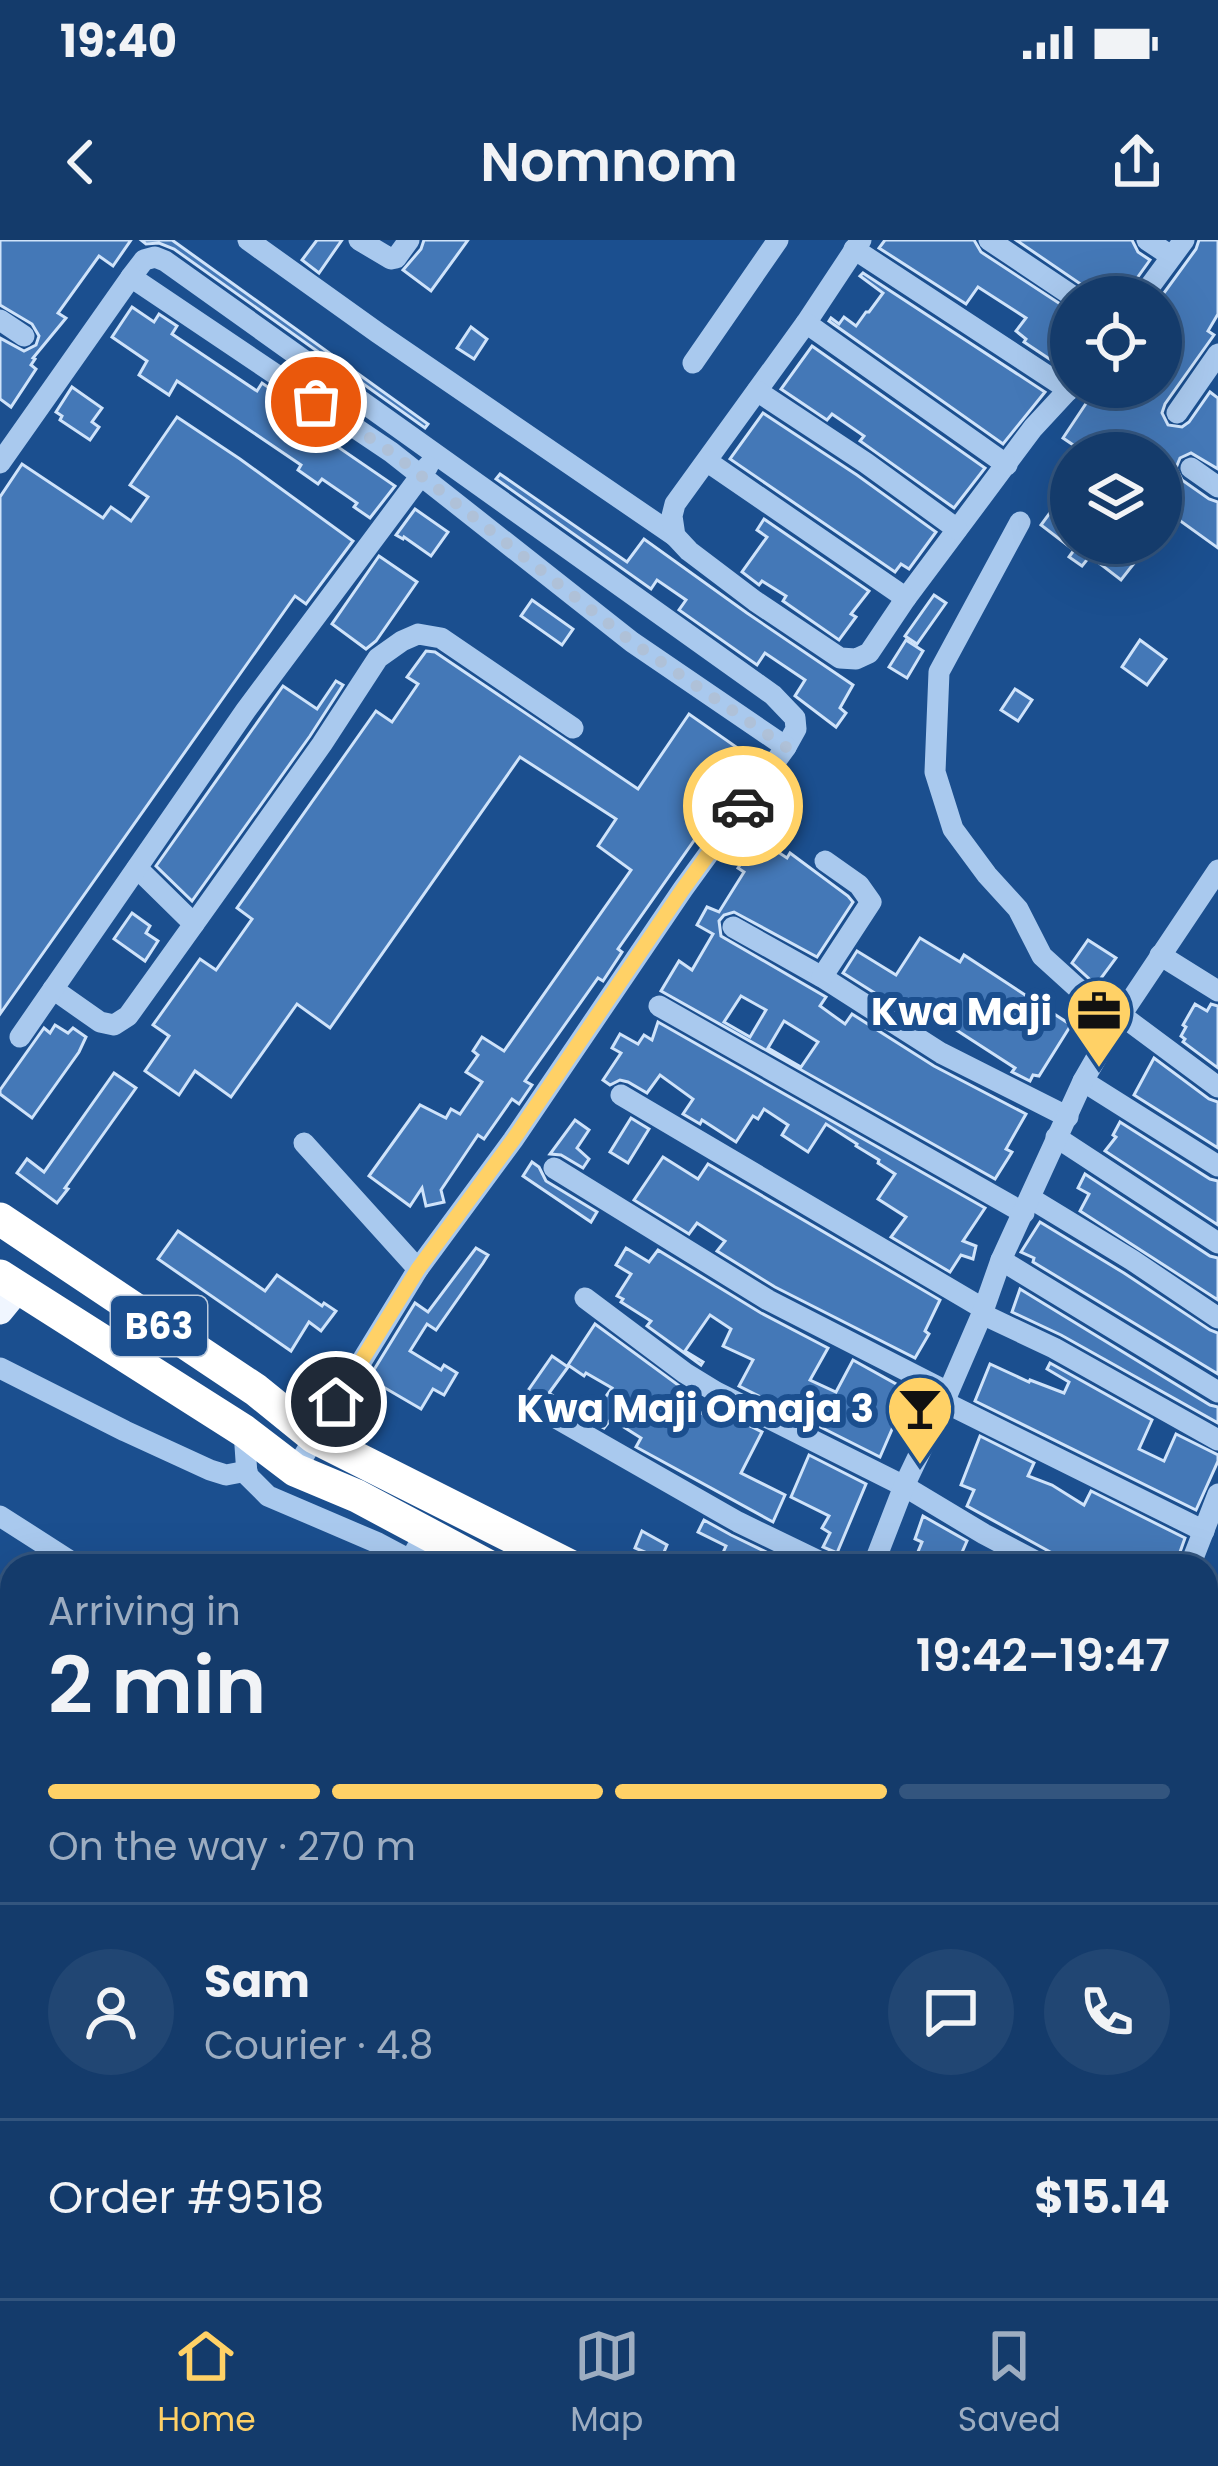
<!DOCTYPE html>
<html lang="en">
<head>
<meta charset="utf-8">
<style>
	:root { --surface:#143b6b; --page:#214673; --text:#f1f3f6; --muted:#9dadc1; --line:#33557e; --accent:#ffd166 }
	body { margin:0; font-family:Poppins,sans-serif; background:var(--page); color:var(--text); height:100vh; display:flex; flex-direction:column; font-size:45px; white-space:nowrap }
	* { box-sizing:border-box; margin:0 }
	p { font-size:39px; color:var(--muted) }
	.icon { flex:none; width:66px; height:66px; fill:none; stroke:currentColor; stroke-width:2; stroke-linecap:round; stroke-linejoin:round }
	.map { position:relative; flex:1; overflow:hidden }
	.sheet { position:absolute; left:0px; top:1314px; width:1218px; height:744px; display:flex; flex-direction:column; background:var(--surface); border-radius:36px 36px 0 0; box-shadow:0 12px 48px #0002,0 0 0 3px var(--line) }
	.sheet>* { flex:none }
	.fabs { position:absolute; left:1050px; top:36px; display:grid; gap:24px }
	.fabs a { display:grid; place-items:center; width:132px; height:132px; border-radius:50%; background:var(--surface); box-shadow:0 12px 48px #0002,0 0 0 3px var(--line); font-size:60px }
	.pin { position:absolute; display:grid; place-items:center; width:102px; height:102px; color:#fff; margin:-51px; border:6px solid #fff; border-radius:50%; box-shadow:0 3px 12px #0007 }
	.courier { position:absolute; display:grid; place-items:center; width:120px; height:120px; margin:-60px; border:9px solid #ffd166; border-radius:50%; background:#fff; color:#222; box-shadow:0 3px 15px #0007 }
	.headline em { font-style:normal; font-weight:600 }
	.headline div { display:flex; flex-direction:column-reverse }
	.headline { display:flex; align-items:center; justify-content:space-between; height:204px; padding:0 48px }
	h1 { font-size:78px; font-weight:600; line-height:90px }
	.bar { display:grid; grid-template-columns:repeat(4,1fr); gap:18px 12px; align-content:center; height:144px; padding:0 48px }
	.bar i { height:15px; border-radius:9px; background:var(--line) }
	.bar .on { background:var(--accent) }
	.bar p { grid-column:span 4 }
	.line { display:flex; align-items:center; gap:30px; padding:0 48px; border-top:3px solid var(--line) }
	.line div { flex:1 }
	.round { display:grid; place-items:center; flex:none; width:126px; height:126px; border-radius:63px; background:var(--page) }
	.status { display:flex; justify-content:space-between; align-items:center; height:84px; padding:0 60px; background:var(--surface); direction:ltr }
	.status svg { height:33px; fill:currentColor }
	header { display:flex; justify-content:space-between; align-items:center; height:156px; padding:0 48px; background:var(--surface); font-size:54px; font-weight:600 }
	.dock { display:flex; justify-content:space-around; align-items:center; height:168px; border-top:3px solid var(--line); background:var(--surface); font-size:33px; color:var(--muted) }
	.dock a { display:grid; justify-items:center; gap:6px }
	.dock .on { color:var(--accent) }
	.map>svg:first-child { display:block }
	.building { fill:#4478b7; stroke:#cfe3fa; stroke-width:3; fill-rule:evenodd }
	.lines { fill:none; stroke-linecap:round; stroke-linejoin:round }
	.minor { stroke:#a9c9ee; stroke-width:21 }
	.major { stroke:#f0f6ff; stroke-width:27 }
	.highway { stroke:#fff; stroke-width:33 }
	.done { stroke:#afc1d8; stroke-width:12; stroke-dasharray:0 21.6 }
	.route { stroke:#ffd166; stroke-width:15 }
	.labels { text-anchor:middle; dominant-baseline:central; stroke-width:12; stroke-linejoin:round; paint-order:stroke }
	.shield { fill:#1b4f8f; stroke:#bbcadd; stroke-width:3 }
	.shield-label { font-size:36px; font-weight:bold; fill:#fff }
	.poi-label { font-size:39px; font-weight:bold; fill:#fff; stroke:#1b4f8f; text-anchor:end }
</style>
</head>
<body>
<div class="status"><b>19:40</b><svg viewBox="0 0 49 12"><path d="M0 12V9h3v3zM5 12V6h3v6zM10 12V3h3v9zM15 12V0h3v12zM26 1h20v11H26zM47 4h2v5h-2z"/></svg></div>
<header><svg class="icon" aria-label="back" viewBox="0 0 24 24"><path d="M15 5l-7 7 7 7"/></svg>Nomnom<svg class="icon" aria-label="share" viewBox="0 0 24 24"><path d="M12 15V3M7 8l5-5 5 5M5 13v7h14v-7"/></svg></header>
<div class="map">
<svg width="1218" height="2058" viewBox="0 0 1218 2058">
	<rect width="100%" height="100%" fill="#1b4f8f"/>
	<g class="building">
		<path d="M0,0H131L113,26L99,16L58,73L66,78L33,118L35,119L31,125L36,129L11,167L0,159V98L24,111L36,105L39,96L32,84L0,65Z"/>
		<path d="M141,0H172L428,184L425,188L174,9L159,3L146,4Z"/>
		<path d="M317,0H342L319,33L302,20Z"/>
		<path d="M424,0H468L431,51L403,30L421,9Z"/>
		<path d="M885,0H974L981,12L1071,71V79L1056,99L1071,112V123L1066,130L1024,102L1026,99L1016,91L1026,78L978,47L966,64L879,8Z"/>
		<path d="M1016,0H1132L1138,12L1150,20L1130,48L1127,57H1089L1082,45Z"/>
		<path d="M1199,0H1218V74L1208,91L1214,95L1165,164L1162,173L1168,185L1182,187L1189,182L1210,152L1218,158V229L1191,213L1180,218L1176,228L1182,240L1209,259L1218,262V308L1161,267V213H1085L1063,198L1097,147H1161V57L1196,9Z"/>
		<path d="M863,33L1045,152L1003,204L829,81L831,78L839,84L844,77L856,86L866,72H869L883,53L860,36Z"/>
		<path d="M132,67L154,82L159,74L177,86L172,94L257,151L262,143L306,173L300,181L395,246L370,278L354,267L357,263L322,239L318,244L298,230L301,225L177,141L169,155L139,135L147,121L112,97Z"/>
		<path d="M471,87L487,99L474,119L457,108Z"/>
		<path d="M812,106L985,228L954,268L860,201L864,196L832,174L827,180L781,149Z"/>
		<path d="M72,147L102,168L92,182L99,187L90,200L60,180L62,176L56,172Z"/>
		<path d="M763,173L857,235L936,292L909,329L901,324L895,332L730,219Z"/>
		<path d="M177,177L240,219L353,301L306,364L295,356L0,774V257L22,224L103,278L111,267L131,281L148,257L130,245Z"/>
		<path d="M500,234L627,322L644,299L747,373L853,445L840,468L846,473L836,487L795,456L805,440L765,413L757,425L679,370L686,360L657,340L651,349L496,239Z"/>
		<path d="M1071,244V308L1041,285Z"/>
		<path d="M415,269L448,292L431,316L404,297L403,299L396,295Z"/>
		<path d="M764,279L869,351L851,374L856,377L839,400L783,361L786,356L762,341L759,345L742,332L767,297L757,290Z"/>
		<path d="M1072,303H1136L1126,316L1135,322L1121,340L1090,316L1082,326L1069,317L1077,306Z"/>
		<path d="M379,316L417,342L376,401L366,409L332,384Z"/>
		<path d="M934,355L946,363L917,404L905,396Z"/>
		<path d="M532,360L573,389L562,405L521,376Z"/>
		<path d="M906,400L923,411L907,438L889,427Z"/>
		<path d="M1140,400L1166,419L1147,445L1122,427Z"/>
		<path d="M426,411L435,412L638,549L689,474L752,518L618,709L622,712L603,741L598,738L525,841L532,845L519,864L512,859L484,899L478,895L441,950L444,962L426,966L422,948L410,966L369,936L420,865L446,878L451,869L460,874L482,842L466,832L478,815L473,811L482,797L504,811L631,630L598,606L616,579L520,517L330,788L297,764L231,857L195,831L179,855L145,831L169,796L153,785L200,719L216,730L252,679L237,668L376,471L392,482L418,444L407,437Z"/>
		<path d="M336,441L343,445L310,496L192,661L156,626L283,446L317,469Z"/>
		<path d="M1015,449L1032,460L1018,481L1001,470Z"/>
		<path d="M758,599L787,618L790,613L848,656L853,662L817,717L734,672L724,675L719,681L721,696L826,757L820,766L845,784L852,774L934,826L1026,874L1006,909L1012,912L995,939L661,751L679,721L692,730L713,694L697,685L707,667L719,672L744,632L738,628ZM741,756L766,770L750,797L724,782ZM784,781L818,802L801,827L768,808Z"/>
		<path d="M132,673L150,686L146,693L158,701L145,721L114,699Z"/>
		<path d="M920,698L960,722L964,715L1071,785L1039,836L1033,835L1030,841L1012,832L1015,828L933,775L927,786L843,733L857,711L896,735Z"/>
		<path d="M1088,700L1116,718L1096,745L1072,723Z"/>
		<path d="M1195,764L1207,771L1211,764L1218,766V828L1183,802L1185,799L1181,796L1186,787L1183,785Z"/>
		<path d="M658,782L985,968L963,1001L976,1006L973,1019L961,1015L950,1032L891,997L906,977L878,959L895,934L878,923L879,920L856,906L857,904L826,884L808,912L782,895L788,885L764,869L758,879L753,876L736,902L702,880L700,884L683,874L693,859L660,835L647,853L628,842L620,840L610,845L603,840L621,813L612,808L620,794L638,804L644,795L652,800Z"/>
		<path d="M55,785L68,793L73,788L86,797L79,812L32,878L0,854V850L44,788L50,793Z"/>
		<path d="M1154,818L1209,859L1218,862V908L1134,855Z"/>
		<path d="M114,833L136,848L65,948L68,949L57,963L17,933L27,919L44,932Z"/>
		<path d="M631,878L649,889L628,923L610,912Z"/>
		<path d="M575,880L589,890L577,908L589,919L583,928L561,915L550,914Z"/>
		<path d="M1120,882L1210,939L1218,941V985L1105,911L1116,897L1113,895Z"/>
		<path d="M663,917L698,939L708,924L940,1060L925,1091L929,1094L915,1118L775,1047L717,1011L725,1001L697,983L689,994L634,960Z"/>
		<path d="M532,922L539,927L546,941L597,972L591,982L523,936Z"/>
		<path d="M1085,934L1210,1016L1218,1018V1060L1080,971L1089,954L1078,948Z"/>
		<path d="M1040,982L1124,1033L1210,1090L1218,1093V1134L1033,1022L1034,1018L1021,1012Z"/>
		<path d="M178,991L265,1051L277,1035L322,1066L324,1063L336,1071L321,1091L309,1082L291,1111L158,1019Z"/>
		<path d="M476,1008L488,1015L483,1023L436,1090L427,1084L410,1111L441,1130L444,1125L457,1133L444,1155L433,1149L421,1169L373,1141L370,1146L366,1143L364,1146L415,1063L428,1072Z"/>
		<path d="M626,1008L649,1022L658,1010L761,1073L828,1108L810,1140L836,1152L853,1120L914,1154L905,1174L900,1171L880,1217L739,1146L753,1120L723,1106L731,1089L710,1075L685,1111L703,1122L701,1125L647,1086L651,1081L621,1062L623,1059L617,1056L631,1034L616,1025Z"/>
		<path d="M1020,1049L1210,1165L1218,1167V1183L1061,1095L1012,1072Z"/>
		<path d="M595,1084L685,1150L679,1158L712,1180L718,1172L728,1179L730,1176L762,1192L741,1233L785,1255L773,1282L636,1207L641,1198L611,1179L604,1188L589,1180L612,1148L586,1133L584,1136L568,1125Z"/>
		<path d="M552,1116L568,1127L549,1153L559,1160L557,1162L539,1152H527Z"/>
		<path d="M1050,1123L1152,1180L1139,1209L1164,1221L1176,1194L1218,1215V1221L1196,1270L975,1161L990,1124L1029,1142L1030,1140L1064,1153L1069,1142L1047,1129Z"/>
		<path d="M980,1196L1034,1223L1028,1236L1052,1245L1084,1265L1091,1251L1185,1298L1175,1326H1060V1319L1052,1313L967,1266L974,1250L961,1245Z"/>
		<path d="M809,1215L866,1244L837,1313L823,1307L830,1293L822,1288L829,1276L791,1257Z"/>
		<path d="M923,1276L967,1301L956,1326H931L915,1319L922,1302L915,1299Z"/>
		<path d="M704,1280L731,1295L795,1326H717L726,1306L698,1292Z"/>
		<path d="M642,1291L667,1305L661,1319L635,1308Z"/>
	</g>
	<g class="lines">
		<g class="minor">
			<path d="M248,0L378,93L675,296"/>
			<path d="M359,0L391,19L396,18L409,0"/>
			<path d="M861,0L806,83L675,264L672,276L675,296L689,311L755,361L840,418L856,419L869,413L906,358L1033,188L1071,147"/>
			<path d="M989,0L1074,57"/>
			<path d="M1147,0L1171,16"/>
			<path d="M854,9L1069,150"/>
			<path d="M131,37L144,20L155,17L165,21L773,455L795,478L796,489L786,507"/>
			<path d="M1142,57L1184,0"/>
			<path d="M0,80L24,96"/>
			<path d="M806,83L1007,225"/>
			<path d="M693,123L778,0"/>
			<path d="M757,151L866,223L957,289"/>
			<path d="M1177,173L1218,114"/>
			<path d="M708,222L906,358"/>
			<path d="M0,223L131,37L391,212L632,402L786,507L683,649L513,900L418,1029L295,1230"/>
			<path d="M1191,228L1218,247"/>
			<path d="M1020,282L939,432L935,532L953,589L987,635L1018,669L1042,716L1117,784"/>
			<path d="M194,684L322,504L378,418L402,401L418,394L441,398L573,488"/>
			<path d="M733,687L822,737L941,813L1068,877"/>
			<path d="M1160,715L1218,751"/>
			<path d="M822,737L871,662L859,645L825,621"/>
			<path d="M53,749L100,782L114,785L128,776L194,684L137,628"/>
			<path d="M659,766L1024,973"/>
			<path d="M1121,775L1218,847"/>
			<path d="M20,797L246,470L428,226"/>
			<path d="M1083,841L1218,926"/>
			<path d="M621,855L984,1069"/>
			<path d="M1056,897L1218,1003"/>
			<path d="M304,903L418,1029"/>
			<path d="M554,928L768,1060L948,1152"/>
			<path d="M1030,958L1132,1020L1218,1078"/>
			<path d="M1001,1020L1218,1152"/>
			<path d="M585,1058L685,1133L716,1152L904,1246L984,1294L1045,1326"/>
			<path d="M982,1074L1054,1108L1218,1200"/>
			<path d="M0,1128L125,1191L210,1230L226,1235L247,1231"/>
			<path d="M944,1162L1204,1291"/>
			<path d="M533,1165L738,1282L829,1326"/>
			<path d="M244,1191L247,1235L268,1256L378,1303L410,1320L425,1294"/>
			<path d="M0,1276L78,1326"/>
			<path d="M873,1326L904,1246L944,1162L982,1074L1001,1020L1083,841L1121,775L1218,630"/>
			<path d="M1190,1326L1218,1254"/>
			<path d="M0,1410L12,1417"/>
			<path d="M0,1480L12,1486"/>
			<path d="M0,1675L12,1659"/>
			<path d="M1206,1689L1218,1694"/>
			<path d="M0,1795L12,1780"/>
			<path d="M1206,1960L1218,1964"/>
			<path d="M74,2046L90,2058"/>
			<path d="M850,2046L865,2058"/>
			<path d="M1023,2046L1042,2058"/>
			<path d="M0,2054L12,2039"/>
			<path d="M427,2058L461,2046"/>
			<path d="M602,2058L611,2046"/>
			<path d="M783,2058L791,2046"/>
		</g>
		<path class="major" d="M0,1071L18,1049"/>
		<g class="highway">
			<path d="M0,979L256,1150L314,1197L570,1326"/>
			<path d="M0,1036L244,1191L295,1230L357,1256L488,1326"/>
			<path d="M1206,1611L1218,1615"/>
			<path d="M1206,1650L1218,1654"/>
		</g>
	</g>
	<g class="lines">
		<path class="done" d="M316,162L391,212L632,402L786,507L743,566"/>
		<path class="route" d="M336,1162L418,1029L513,900L683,649L743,566"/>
	</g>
	<defs>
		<symbol id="office-pin" viewBox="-11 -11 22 30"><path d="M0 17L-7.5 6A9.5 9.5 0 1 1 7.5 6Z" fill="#ffd166" stroke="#1b4f8f"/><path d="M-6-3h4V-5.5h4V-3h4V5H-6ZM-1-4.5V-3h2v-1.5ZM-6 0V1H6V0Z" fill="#111"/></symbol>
		<symbol id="bar-pin" viewBox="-11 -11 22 30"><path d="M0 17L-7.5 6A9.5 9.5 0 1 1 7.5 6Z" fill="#ffd166" stroke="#1b4f8f"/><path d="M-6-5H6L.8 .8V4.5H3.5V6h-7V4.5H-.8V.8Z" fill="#111"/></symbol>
	</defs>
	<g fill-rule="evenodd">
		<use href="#office-pin" x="1061" y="733" width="76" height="104"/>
		<use href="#bar-pin" x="882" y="1130" width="76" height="104"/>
	</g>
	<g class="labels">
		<rect class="shield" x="111" y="1056" width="96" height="60" rx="9"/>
		<g class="shield-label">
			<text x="159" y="1086">B63</text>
		</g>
		<g class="poi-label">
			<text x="1052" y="771">Kwa Maji</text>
			<text x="874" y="1168">Kwa Maji Omaja 3</text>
		</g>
	</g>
</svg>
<div class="fabs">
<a><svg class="icon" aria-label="locate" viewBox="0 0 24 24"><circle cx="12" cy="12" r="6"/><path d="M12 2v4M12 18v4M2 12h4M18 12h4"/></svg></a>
<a><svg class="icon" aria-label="layers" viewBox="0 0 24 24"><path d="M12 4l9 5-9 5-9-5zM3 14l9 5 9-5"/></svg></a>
</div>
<div class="pin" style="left:316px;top:162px;background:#ea580c"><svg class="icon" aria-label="bag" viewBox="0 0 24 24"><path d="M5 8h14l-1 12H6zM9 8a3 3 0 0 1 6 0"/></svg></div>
<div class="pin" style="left:336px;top:1162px;background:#1f2937"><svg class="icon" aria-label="home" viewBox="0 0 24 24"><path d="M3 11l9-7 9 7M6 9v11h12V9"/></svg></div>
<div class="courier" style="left:743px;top:566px"><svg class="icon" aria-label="car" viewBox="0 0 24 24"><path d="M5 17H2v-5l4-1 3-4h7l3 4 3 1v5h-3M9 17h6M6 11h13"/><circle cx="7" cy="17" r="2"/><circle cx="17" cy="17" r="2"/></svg></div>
<section class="sheet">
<div class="headline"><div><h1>2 min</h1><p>Arriving in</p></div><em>19:42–19:47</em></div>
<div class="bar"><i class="on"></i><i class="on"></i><i class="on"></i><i></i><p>On the way · 270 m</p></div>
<div class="line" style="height:216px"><a class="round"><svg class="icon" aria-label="person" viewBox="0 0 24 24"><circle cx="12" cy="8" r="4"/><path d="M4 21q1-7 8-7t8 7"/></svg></a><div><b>Sam</b><p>Courier · 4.8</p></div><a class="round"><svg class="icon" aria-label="chat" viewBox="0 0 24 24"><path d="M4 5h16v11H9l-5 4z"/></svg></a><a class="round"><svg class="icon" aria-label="phone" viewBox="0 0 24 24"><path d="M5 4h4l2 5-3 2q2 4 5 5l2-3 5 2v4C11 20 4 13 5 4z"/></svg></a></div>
<div class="line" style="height:156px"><div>Order #9518</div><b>$15.14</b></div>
</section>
</div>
<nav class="dock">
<a class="on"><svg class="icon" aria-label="home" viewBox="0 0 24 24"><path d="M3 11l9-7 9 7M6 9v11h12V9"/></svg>Home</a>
<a><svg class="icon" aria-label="map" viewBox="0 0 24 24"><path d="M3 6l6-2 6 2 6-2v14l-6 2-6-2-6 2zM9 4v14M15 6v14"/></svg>Map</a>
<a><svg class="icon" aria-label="saved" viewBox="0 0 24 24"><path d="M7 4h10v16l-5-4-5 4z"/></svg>Saved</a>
</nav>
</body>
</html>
